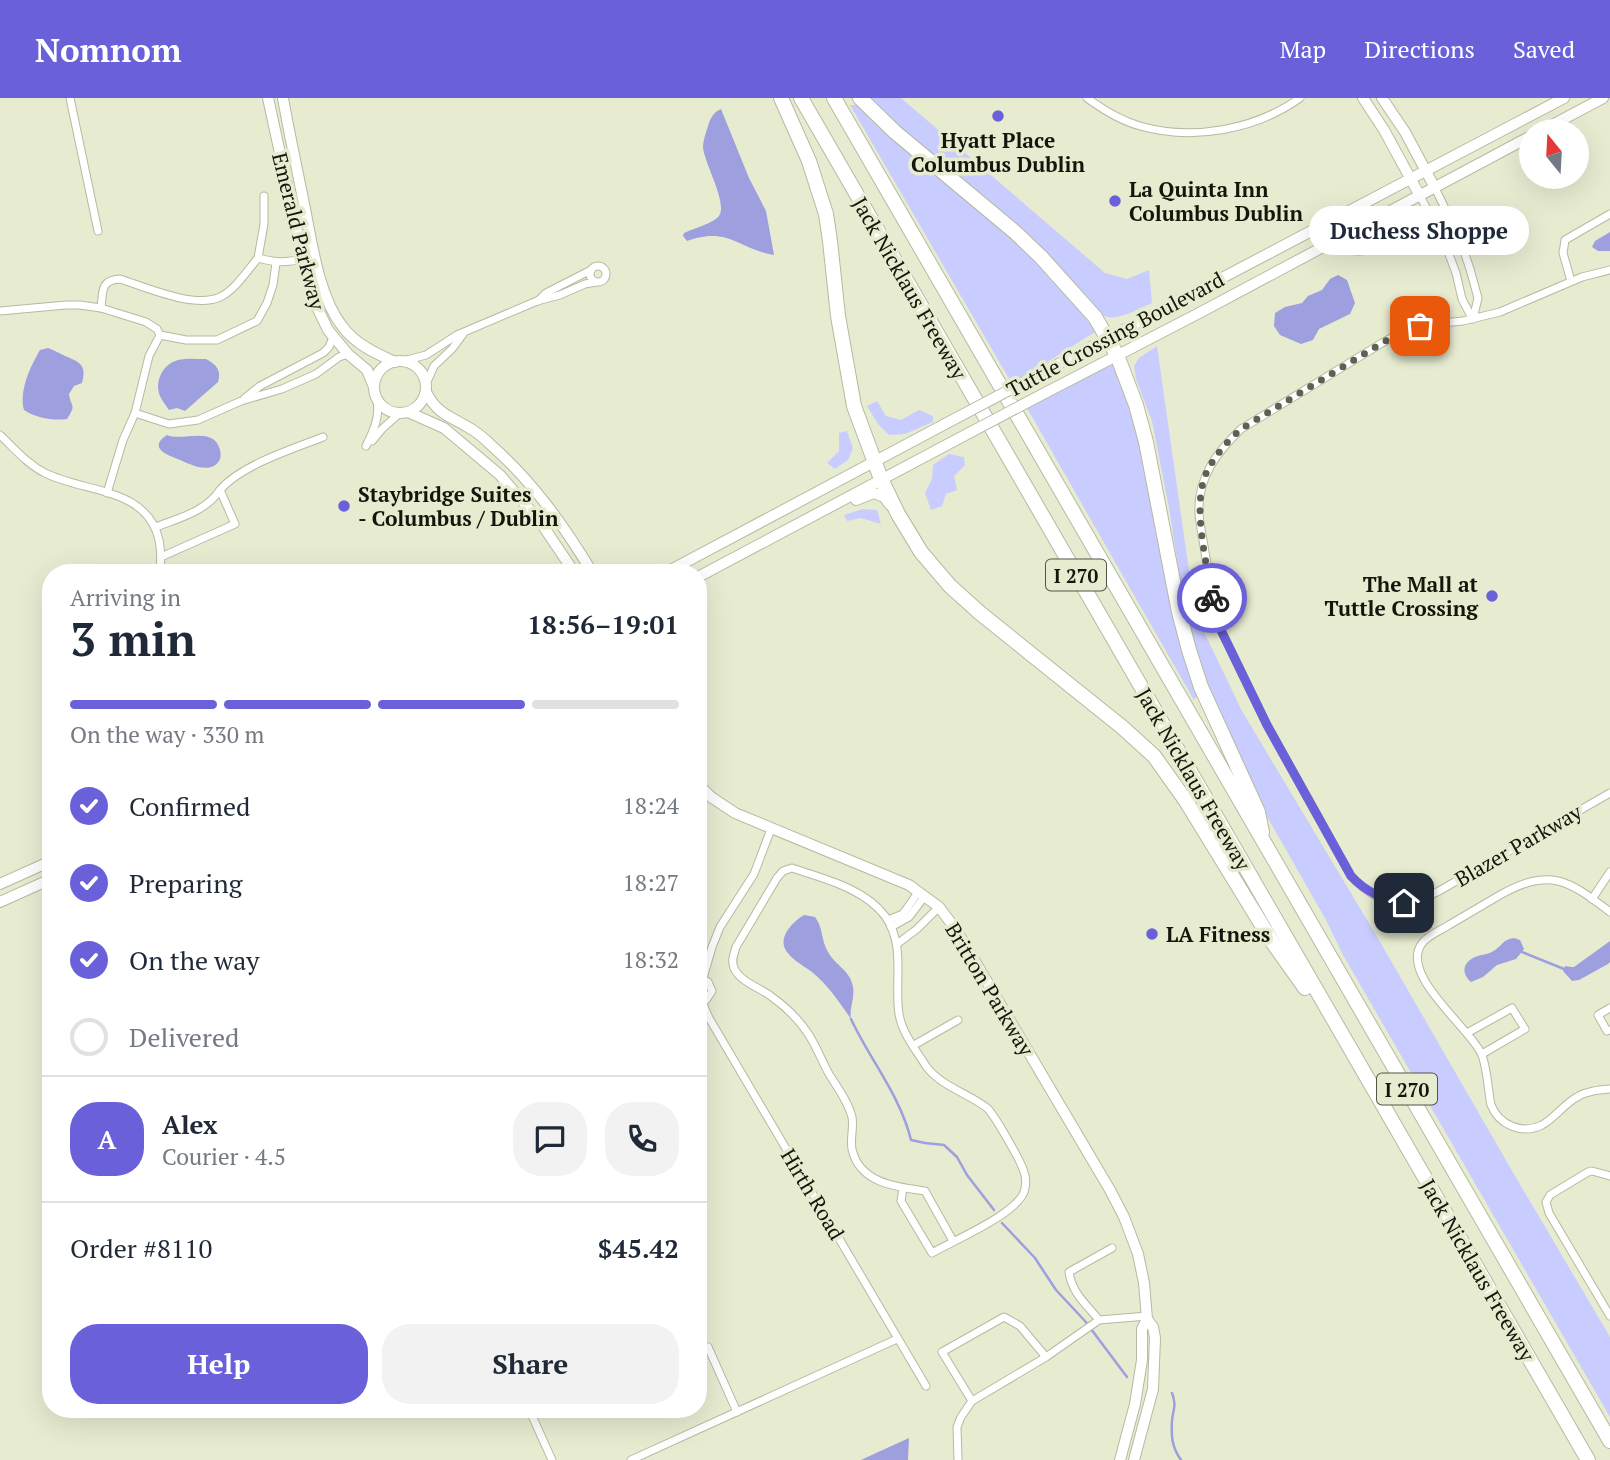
<!DOCTYPE html>
<html lang="en">
<head>
<meta charset="utf-8">
<style>
	:root { --surface:#fff; --page:#f2f2f3; --text:#1f2937; --muted:#747a83; --line:#e0e1e3; --accent:#6a60da }
	body { margin:0; font-family:"PT Serif",serif; background:var(--page); color:var(--text); height:100vh; display:flex; flex-direction:column; font-size:26px; white-space:nowrap }
	* { box-sizing:border-box; margin:0 }
	p { font-size:23px; color:var(--muted) }
	.icon { flex:none; width:38px; height:38px; fill:none; stroke:currentColor; stroke-width:2; stroke-linecap:round; stroke-linejoin:round }
	.map { position:relative; flex:1; overflow:hidden }
	.panel { position:absolute; left:42px; top:466px; width:665px; height:854px; display:flex; flex-direction:column; background:var(--surface); border-radius:28px; box-shadow:0 7px 28px #0002 }
	.panel>* { flex:none }
	.needle { width:46px; rotate:342deg }
	.buttons { position:absolute; left:1519px; top:21px; display:grid; gap:14px }
	.buttons a { display:grid; place-items:center; width:70px; height:70px; border-radius:50%; background:var(--surface); box-shadow:0 7px 28px #0002; font-size:35px }
	.pin { position:absolute; display:grid; place-items:center; width:60px; height:60px; color:#fff; margin:-30px; border-radius:14px; box-shadow:0 4px 10px #0006 }
	.courier { position:absolute; display:grid; place-items:center; width:70px; height:70px; margin:-35px; border:5px solid #6a60da; border-radius:50%; background:#fff; color:#222; box-shadow:0 2px 9px #0007 }
	.bubble { position:absolute; height:49px; border-radius:24px; background:var(--surface); box-shadow:0 7px 28px #0002; font-size:23px; font-weight:600; line-height:49px; text-align:center }
	.headline em { font-style:normal; font-weight:600 }
	.headline div { display:flex; flex-direction:column-reverse }
	.headline { display:flex; align-items:center; justify-content:space-between; height:119px; padding:0 28px }
	h1 { font-size:46px; font-weight:600; line-height:52px }
	.bar { display:grid; grid-template-columns:repeat(4,1fr); gap:10px 7px; align-content:center; height:84px; padding:0 28px }
	.bar i { height:9px; border-radius:5px; background:var(--line) }
	.bar .current { background:var(--accent) }
	.bar p { grid-column:span 4 }
	.line { display:flex; align-items:center; gap:18px; padding:0 28px; border-top:2px solid var(--line) }
	.line div { flex:1 }
	.round { display:grid; place-items:center; flex:none; width:74px; height:74px; border-radius:28px; background:var(--page) }
	ol { padding:0 28px; list-style:none }
	li { display:flex; align-items:center; gap:21px; height:77px }
	li p { margin-inline-start:auto }
	li .icon { padding:7px; border-radius:50%; background:var(--accent); color:#fff; stroke-width:4 }
	li:last-child { color:var(--muted) }
	li i { width:38px; height:38px; border:4px solid var(--line); border-radius:50% }
	.cta { display:flex; gap:14px; margin-top:auto; padding:14px 28px }
	.cta a { flex:1; height:80px; border-radius:28px; background:var(--accent); color:#fff; font-size:28px; font-weight:600; line-height:80px; text-align:center }
	.cta a+a { background:var(--page); color:var(--text) }
	header { display:flex; align-items:center; gap:42px; box-sizing:border-box; height:98px; padding:0 35px; background:var(--accent); color:#fff }
	header strong { font-size:33px }
	nav { display:flex; gap:38px; margin-inline-start:auto; font-size:24px }
	.map>svg:first-child { display:block }
	.green { fill:#c9ccfe }
	.water { fill:#9d9fde }
	.lines { fill:none; stroke-linecap:round; stroke-linejoin:round }
	.stream { stroke:#9d9fde; stroke-width:2.5 }
	.street-casing { stroke:#b5baa0; stroke-width:9 }
	.secondary-casing { stroke:#b5baa0; stroke-width:12 }
	.highway-casing { stroke:#b5baa0; stroke-width:16 }
	.street { stroke:#fff; stroke-width:7 }
	.secondary { stroke:#fff; stroke-width:10 }
	.highway { stroke:#fff; stroke-width:14 }
	.secondary-bridge-casing { stroke:#b5baa0; stroke-width:12; stroke-linecap:butt }
	.secondary-bridge { stroke:#fff; stroke-width:10 }
	.done { stroke:#5e6151; stroke-width:7; stroke-dasharray:0 12.6 }
	.route { stroke:#6a60da; stroke-width:9 }
	.poi-dot { fill:#6a60da; stroke:#e7ecd1; stroke-width:2.5 }
	.labels { text-anchor:middle; dominant-baseline:central; stroke-width:7; stroke-linejoin:round; paint-order:stroke }
	.shield { fill:#e7ecd1; stroke:#535647; stroke-width:2 }
	.shield-label { font-size:19px; font-weight:bold; fill:#14160c }
	.poi-label { font-size:21px; font-weight:bold; fill:#14160c; stroke:#e7ecd1; text-anchor:start }
	.street-label { font-size:21px; fill:#14160c; stroke:#e7ecd1 }
</style>
</head>
<body>
<header>
<strong>Nomnom</strong>
<nav><a>Map</a><a>Directions</a><a>Saved</a></nav>
</header>
<div class="map">
<svg width="1610" height="1362" viewBox="0 0 1610 1362">
	<rect width="100%" height="100%" fill="#e7ecd1"/>
	<g class="green">
		<path d="M867,0H901L1105,175L1127,181L1149,172L1152,205C1139,210 1121,222 1107,219C1094,215 1064,173 1052,161C993,104 924,58 867,0Z"/>
		<path d="M850,7H862L1009,137L1070,197L1095,234L1033,273L1011,284Z"/>
		<path d="M1362,135L1364,143L1372,152C1369,154 1366,157 1361,158C1356,159 1337,153 1330,152Z"/>
		<path d="M1157,248L1195,515L1242,613L1379,842L1511,1071L1610,1239V1319L1343,857L1326,822L1265,715L1205,584L1185,513L1169,410L1152,323L1136,281L1134,268L1139,260Z"/>
		<path d="M1112,265L1132,316L1199,595L1194,602L1027,310Z"/>
		<path d="M877,303L886,318L901,322L919,312L933,318V324L905,336L889,337L878,326L867,308Z"/>
		<path d="M847,333L853,350L848,362L835,371L827,365L839,353V335Z"/>
		<path d="M949,356L964,359L965,367L954,378L957,392L946,396L942,408L931,412L925,395L932,381L933,367Z"/>
		<path d="M863,411L877,412L881,426L861,420L847,423L844,417Z"/>
	</g>
	<g class="water">
		<path d="M721,11L749,80L766,113L774,157C738,151 729,128 687,143L683,138L684,135C692,131 714,125 719,118C728,105 704,65 703,49C703,42 706,35 708,28C711,19 713,15 721,11Z"/>
		<path d="M1610,134V153H1598L1592,149L1595,143Z"/>
		<path d="M1338,177L1347,182L1355,205L1350,216L1319,231L1313,242L1301,246L1280,237L1274,228L1275,215L1285,209L1302,205L1308,198L1322,192L1330,181Z"/>
		<path d="M48,250C54,252 59,255 65,258C80,264 87,267 82,285L74,288L69,296C71,310 77,306 67,321C53,323 36,320 24,312C19,293 30,269 40,252Z"/>
		<path d="M206,261C216,266 222,273 218,284L185,313L177,310L169,312C166,307 162,303 160,298C154,283 163,266 178,262C187,260 197,261 206,261Z"/>
		<path d="M167,337C182,344 214,327 220,352C221,356 221,360 219,363C210,377 189,366 178,361C166,357 148,349 167,337Z"/>
		<path d="M804,817L815,819C823,829 821,842 828,854C835,867 851,873 853,889C855,900 849,910 851,921C840,905 828,887 812,874C804,868 787,859 784,848C781,836 794,823 804,817Z"/>
		<path d="M1514,840L1520,842L1524,851L1516,861L1497,867L1483,879L1471,884C1462,876 1462,866 1473,860C1480,856 1489,857 1495,852C1504,846 1502,842 1514,840Z"/>
		<path d="M1610,843V864L1608,866L1579,882L1572,883L1563,873L1565,868L1571,869H1574Z"/>
		<path d="M909,1340L908,1362H861L863,1361Z"/>
	</g>
	<g class="lines">
		<g class="stream">
			<path d="M1522,854L1564,871"/>
			<path d="M851,921C870,962 900,997 911,1042L925,1045L944,1047L957,1059L967,1077L994,1112"/>
			<path d="M1002,1125L1035,1160L1056,1192L1085,1223L1127,1279"/>
			<path d="M1172,1295C1177,1308 1173,1311 1172,1323C1171,1339 1172,1349 1181,1362"/>
		</g>
		<defs>
			<g id="street">
				<path d="M70,0L98,133"/>
				<path d="M1087,0C1102,11 1122,23 1140,28C1193,43 1255,32 1300,0"/>
				<path d="M1435,90L1459,139L1470,171L1478,200L1473,221"/>
				<path d="M1420,98L1444,143L1456,175L1462,201L1472,220"/>
				<path d="M258,160L264,126V98"/>
				<circle cx="598" cy="176" r="8"/>
				<path d="M1610,172L1582,179L1500,214L1463,223L1420,227L1404,233L1382,245L1241,331C1217,354 1197,380 1199,416C1200,428 1203,441 1205,454C1209,477 1212,501 1217,524L1267,627L1351,778C1364,792 1386,808 1406,805C1418,803 1428,798 1439,793L1610,695"/>
				<path d="M1571,183L1563,155L1565,142L1610,116"/>
				<path d="M538,203L546,195L591,172"/>
				<path d="M101,210C103,194 100,182 120,181C145,189 195,211 220,199C235,192 247,173 258,160C277,165 286,165 306,160"/>
				<path d="M0,213L66,207H80L101,210L146,224L157,231L160,237L186,242H217L257,223L267,205L273,187L276,165"/>
				<path d="M403,263L426,257L457,237L537,203L560,197L585,186L596,184"/>
				<path d="M426,286L434,268L452,251L463,236"/>
				<path d="M245,300L260,288L323,255L329,249L333,239"/>
				<path d="M135,315L169,326L198,322L241,303L282,291L316,276L339,259L348,256"/>
				<path d="M0,337C14,350 27,366 45,375C85,395 147,389 159,442C161,453 162,464 159,474"/>
				<path d="M372,343L382,331L400,315"/>
				<path d="M366,348C374,332 380,319 377,301"/>
				<path d="M107,395L123,342L135,315L149,258L160,237"/>
				<path d="M156,429C179,420 205,414 220,392"/>
				<path d="M161,459L235,426L220,392C241,367 293,351 323,339"/>
				<path d="M1592,801L1610,774"/>
				<path d="M1610,814C1568,782 1550,769 1500,797C1483,807 1466,817 1449,827C1441,832 1429,837 1423,844C1397,875 1468,928 1481,955C1487,967 1488,993 1491,1007C1499,1027 1522,1037 1542,1027C1555,1020 1564,1006 1577,999C1587,993 1599,992 1610,991"/>
				<path d="M888,822L903,816L919,793"/>
				<path d="M891,829L909,819L925,798"/>
				<path d="M897,846L917,831L939,809"/>
				<path d="M703,880L712,849L720,829L754,776L771,731"/>
				<path d="M699,904L706,902L712,893L708,884L701,880"/>
				<path d="M702,904L709,920L926,1288"/>
				<path d="M1610,910L1598,917L1607,933L1610,932"/>
				<path d="M1467,935L1512,910L1525,931L1482,956"/>
				<path d="M914,947L958,922"/>
				<path d="M1610,1078L1592,1073L1588,1074L1550,1097L1546,1104L1549,1115L1610,1218"/>
				<path d="M903,1090L901,1103L932,1155C952,1143 1023,1114 1025,1090C1026,1085 1026,1079 1024,1074C1022,1065 994,1016 987,1010C968,995 940,988 926,968C916,952 902,935 899,916C894,884 906,847 885,818C864,790 824,781 792,770L783,773L777,780L736,849C734,856 731,862 734,870C740,884 761,890 772,899C786,909 800,923 809,937C817,950 822,963 829,976C837,989 848,1003 852,1019C854,1029 850,1040 852,1051C859,1085 896,1089 925,1093L953,1143"/>
				<path d="M1099,1222C1086,1206 1072,1195 1069,1174L1112,1150"/>
				<path d="M708,1249L737,1314"/>
				<path d="M972,1303L942,1254L1004,1219L1020,1228L1046,1259"/>
				<path d="M533,1320L552,1362"/>
				<path d="M631,1362L897,1241"/>
				<path d="M958,1362L957,1329L961,1319L972,1303L1046,1259L1099,1222L1147,1218"/>
			</g>
			<g id="secondary">
				<path d="M268,0L303,161L314,203L328,232L348,256L367,272L374,289"/>
				<path d="M283,0C289,35 297,70 304,106C312,144 318,197 342,228C355,246 375,255 395,264"/>
				<path d="M1363,0L1384,32L1420,98"/>
				<path d="M1382,0L1405,34L1435,90"/>
				<path d="M1541,33L1603,0"/>
				<circle cx="400" cy="289" r="26"/>
				<path d="M1034,279L1564,0"/>
				<path d="M426,294C437,315 447,317 466,328C476,333 484,340 492,348C533,384 564,428 592,474"/>
				<path d="M1043,296L1203,213L1531,38"/>
				<path d="M408,314L444,330L500,377L541,425L574,474"/>
				<path d="M856,402L874,395L884,399L890,407"/>
				<path d="M667,474L945,326"/>
				<path d="M698,479L954,343"/>
				<path d="M698,686L711,699L735,715L909,787L939,809L957,833L1110,1092L1124,1119L1138,1156L1144,1185L1147,1221L1153,1229L1155,1240L1153,1291L1134,1362"/>
				<path d="M0,786L51,763"/>
				<path d="M0,804L51,781"/>
				<path d="M1120,1362L1135,1306L1142,1262V1231L1147,1221"/>
			</g>
			<g id="highway">
				<path d="M781,0L809,63L826,116L830,143L838,218L854,308L881,381L898,416L921,454L950,488L980,515L1122,629L1154,658L1186,703L1273,845L1305,890"/>
				<path d="M801,0L1588,1362"/>
				<path d="M834,0L1610,1343"/>
				<path d="M860,0L895,34L1016,135L1041,159L1095,219L1117,257L1136,307L1146,344L1179,514L1189,552L1201,589L1258,714L1262,734"/>
			</g>
		</defs>
		<use href="#street" class="street-casing"/>
		<use href="#secondary" class="secondary-casing"/>
		<use href="#highway" class="highway-casing"/>
		<use href="#street" class="street"/>
		<use href="#secondary" class="secondary"/>
		<use href="#highway" class="highway"/>
		<defs>
			<g id="secondary-bridge">
				<path d="M945,326L1034,279"/>
				<path d="M954,343L1043,296"/>
			</g>
		</defs>
		<use href="#secondary-bridge" class="secondary-bridge-casing"/>
		<use href="#secondary-bridge" class="secondary-bridge"/>
	</g>
	<g class="lines">
		<path class="done" d="M1212,500C1207,463 1189,401 1210,368C1218,354 1229,342 1241,331L1382,245L1404,233L1420,228"/>
		<path class="route" d="M1212,500L1217,524L1267,627L1351,778C1366,794 1382,801 1404,805"/>
	</g>
	<g class="poi-dot">
		<circle cx="998" cy="18" r="7"/>
		<circle cx="1115" cy="103" r="7"/>
		<circle cx="344" cy="408" r="7"/>
		<circle cx="1492" cy="498" r="7"/>
		<circle cx="1152" cy="836" r="7"/>
	</g>
	<g class="labels">
		<g class="shield">
			<rect x="1046" y="461.5" width="60" height="31" rx="5"/>
			<rect x="1377" y="975.5" width="60" height="31" rx="5"/>
		</g>
		<g class="shield-label">
			<text x="1076" y="477">I 270</text>
			<text x="1407" y="991">I 270</text>
		</g>
		<g class="poi-label">
			<text x="998" y="42" text-anchor="middle">Hyatt Place<tspan x="998" dy="24">Columbus Dublin</tspan></text>
			<text x="1129" y="91">La Quinta Inn<tspan x="1129" dy="24">Columbus Dublin</tspan></text>
			<text x="358" y="396">Staybridge Suites<tspan x="358" dy="24">- Columbus / Dublin</tspan></text>
			<text x="1478" y="486" text-anchor="end">The Mall at<tspan x="1478" dy="24">Tuttle Crossing</tspan></text>
			<text x="1166" y="836">LA Fitness</text>
		</g>
		<g class="street-label">
			<text transform="translate(299 133) rotate(76)">Emerald Parkway</text>
			<text transform="translate(910 190) rotate(60)">Jack Nicklaus Freeway</text>
			<text transform="translate(1115 236) rotate(-28)">Tuttle Crossing Boulevard</text>
			<text transform="translate(1194 681) rotate(60)">Jack Nicklaus Freeway</text>
			<text transform="translate(1518 747) rotate(-30)">Blazer Parkway</text>
			<text transform="translate(990 891) rotate(59)">Britton Parkway</text>
			<text transform="translate(813 1096) rotate(59)">Hirth Road</text>
			<text transform="translate(1478 1172) rotate(60)">Jack Nicklaus Freeway</text>
		</g>
	</g>
</svg>
<div class="buttons">
<a><svg class="needle" viewBox="-14 -14 28 28"><path d="M0-13l5 13h-10z" fill="#e53935"/><path d="M0 13l5-13h-10z" fill="#747a83"/></svg></a>
</div>
<div class="pin" style="left:1420px;top:228px;background:#ea580c"><svg class="icon" aria-label="bag" viewBox="0 0 24 24"><path d="M5 8h14l-1 12H6zM9 8a3 3 0 0 1 6 0"/></svg></div>
<div class="pin" style="left:1404px;top:805px;background:#1f2937"><svg class="icon" aria-label="home" viewBox="0 0 24 24"><path d="M3 11l9-7 9 7M6 9v11h12V9"/></svg></div>
<div class="courier" style="left:1212px;top:500px"><svg class="icon" aria-label="bike" viewBox="0 0 24 24"><circle cx="6" cy="16" r="4"/><circle cx="18" cy="16" r="4"/><path d="M6 16l4-8h5l3 8M10 8l3 8H6M13 5h3"/></svg></div>
<div class="bubble" style="left:1309px;top:108px;width:220px">Duchess Shoppe</div>
<section class="panel">
<div class="headline"><div><h1>3 min</h1><p>Arriving in</p></div><em>18:56–19:01</em></div>
<div class="bar"><i class="current"></i><i class="current"></i><i class="current"></i><i></i><p>On the way · 330 m</p></div>
<ol>
<li><svg class="icon" aria-label="check" viewBox="0 0 24 24"><path d="M5 12l5 5 9-10"/></svg>Confirmed<p>18:24</p></li>
<li><svg class="icon" aria-label="check" viewBox="0 0 24 24"><path d="M5 12l5 5 9-10"/></svg>Preparing<p>18:27</p></li>
<li><svg class="icon" aria-label="check" viewBox="0 0 24 24"><path d="M5 12l5 5 9-10"/></svg>On the way<p>18:32</p></li>
<li><i></i>Delivered</li>
</ol>
<div class="line" style="height:126px"><b class="round" style="background:var(--accent);color:#fff">A</b><div><b>Alex</b><p>Courier · 4.5</p></div><a class="round"><svg class="icon" aria-label="chat" viewBox="0 0 24 24"><path d="M4 5h16v11H9l-5 4z"/></svg></a><a class="round"><svg class="icon" aria-label="phone" viewBox="0 0 24 24"><path d="M5 4h4l2 5-3 2q2 4 5 5l2-3 5 2v4C11 20 4 13 5 4z"/></svg></a></div>
<div class="line" style="height:91px"><div>Order #8110</div><b>$45.42</b></div>
<div class="cta"><a>Help</a><a>Share</a></div>
</section>
</div>
</body>
</html>
